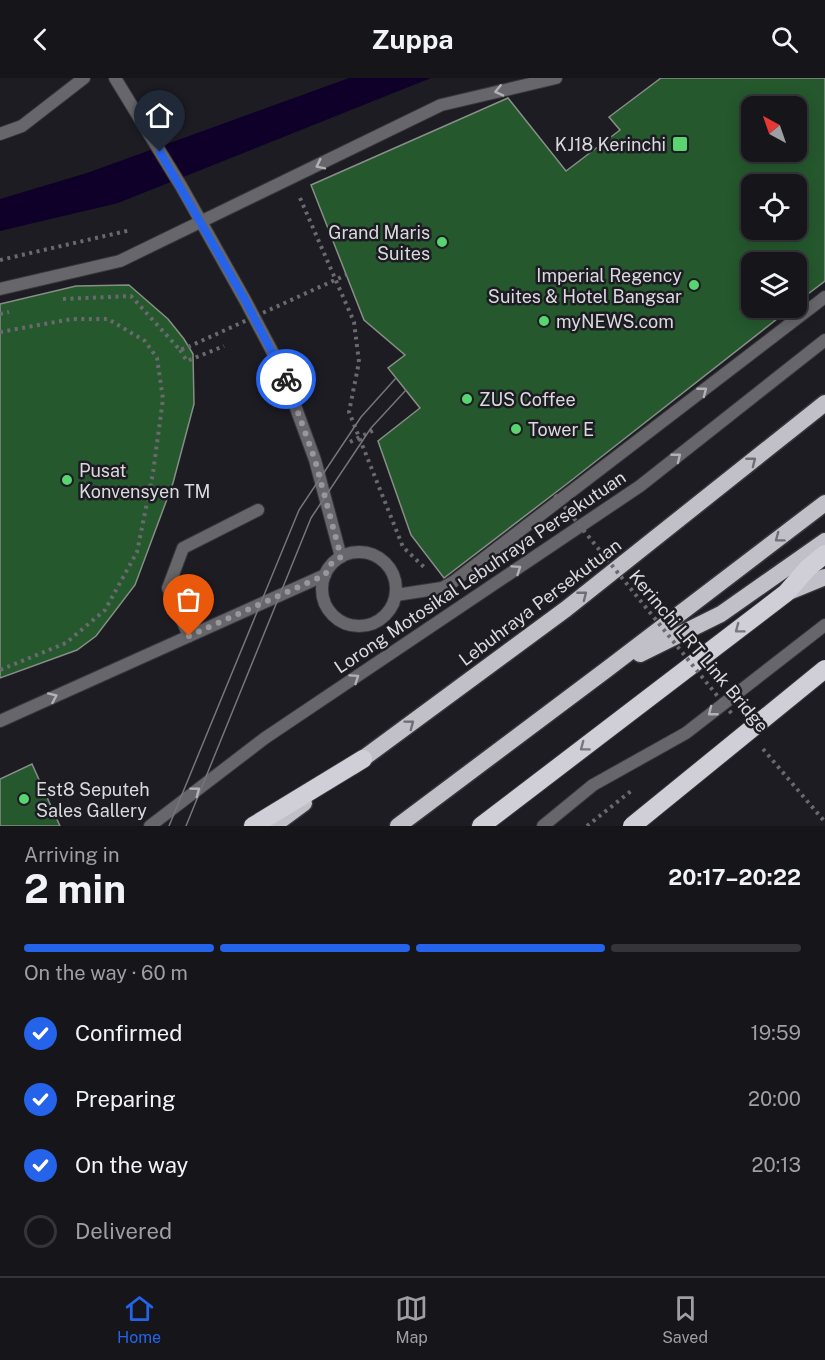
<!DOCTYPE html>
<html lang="en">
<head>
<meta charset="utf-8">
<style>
	:root { --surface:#16151a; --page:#232227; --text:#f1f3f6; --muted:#9e9fa2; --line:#353439; --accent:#2563eb }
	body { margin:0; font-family:"Public Sans",sans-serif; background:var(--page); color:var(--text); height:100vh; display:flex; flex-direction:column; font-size:22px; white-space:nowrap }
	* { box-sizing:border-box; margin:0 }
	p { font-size:20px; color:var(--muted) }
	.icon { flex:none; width:33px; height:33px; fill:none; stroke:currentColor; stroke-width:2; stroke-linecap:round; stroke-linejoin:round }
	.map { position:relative; height:748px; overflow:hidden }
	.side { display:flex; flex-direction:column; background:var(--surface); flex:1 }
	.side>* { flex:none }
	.needle { width:39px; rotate:320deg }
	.fabs { position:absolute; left:741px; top:18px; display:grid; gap:12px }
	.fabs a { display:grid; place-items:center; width:66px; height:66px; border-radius:12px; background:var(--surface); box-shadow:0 3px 15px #0003,0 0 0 2px var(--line); font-size:30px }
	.pin { position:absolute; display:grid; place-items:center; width:51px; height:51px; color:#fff; margin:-62px -26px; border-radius:50% 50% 50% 0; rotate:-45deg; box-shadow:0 0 6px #0007 }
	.pin .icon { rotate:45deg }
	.courier { position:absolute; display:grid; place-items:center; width:60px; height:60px; margin:-30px; border:4px solid #2563eb; border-radius:50%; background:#fff; color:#222; box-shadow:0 2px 8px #0007 }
	.summary em { font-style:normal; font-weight:700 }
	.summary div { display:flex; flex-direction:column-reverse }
	.summary { display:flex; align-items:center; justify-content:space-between; height:102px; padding:0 24px }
	h1 { font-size:39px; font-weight:700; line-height:45px }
	.bar { display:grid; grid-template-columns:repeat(4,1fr); gap:9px 6px; align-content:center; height:72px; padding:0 24px }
	.bar i { height:8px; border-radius:4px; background:var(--line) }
	.bar .current { background:var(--accent) }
	.bar p { grid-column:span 4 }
	ol { padding:0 24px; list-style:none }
	li { display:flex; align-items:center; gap:18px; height:66px }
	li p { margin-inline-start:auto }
	li .icon { padding:6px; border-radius:50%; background:var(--accent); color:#fff; stroke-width:4 }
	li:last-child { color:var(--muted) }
	li i { width:33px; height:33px; border:3px solid var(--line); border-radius:50% }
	header { display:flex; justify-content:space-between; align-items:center; height:78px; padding:0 24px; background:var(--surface); font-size:27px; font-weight:700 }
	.dock { display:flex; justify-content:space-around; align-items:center; height:84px; border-top:2px solid var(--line); background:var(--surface); font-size:16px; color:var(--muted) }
	.dock a { display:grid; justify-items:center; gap:3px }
	.dock .current { color:var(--accent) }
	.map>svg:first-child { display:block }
	.water { fill:#0e0029 }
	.building { fill:#25582d; stroke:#878e87; stroke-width:1.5; fill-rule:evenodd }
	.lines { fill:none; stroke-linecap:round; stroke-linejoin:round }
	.service-casing { stroke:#37363d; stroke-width:14 }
	.minor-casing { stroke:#37363d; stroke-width:14 }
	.trunk-casing { stroke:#37363d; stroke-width:19 }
	.motorway-casing { stroke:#37363d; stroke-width:20 }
	.path { stroke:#6a696f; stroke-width:4; stroke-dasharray:3 4.5; stroke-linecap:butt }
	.service { stroke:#67666a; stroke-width:12 }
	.minor { stroke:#67666a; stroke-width:12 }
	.trunk { stroke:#c1c0c8; stroke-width:16 }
	.motorway { stroke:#d0cfd8; stroke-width:18 }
	.tram { stroke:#76757b; stroke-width:1.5 }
	.motorway-bridge-casing { stroke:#37363d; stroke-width:20; stroke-linecap:butt }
	.path-bridge { stroke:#6a696f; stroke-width:4; stroke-dasharray:3 4.5; stroke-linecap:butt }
	.motorway-bridge { stroke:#d0cfd8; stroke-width:18 }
	.oneway { stroke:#b2b1b5 }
	.oneway2 { stroke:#6f6e76 }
	.oneway3 { stroke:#76767e }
	.done { stroke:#98979d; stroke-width:6; stroke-dasharray:0 10.8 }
	.route { stroke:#2563eb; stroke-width:8 }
	.poi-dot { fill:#59d56f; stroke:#1d1c23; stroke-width:2 }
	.labels { text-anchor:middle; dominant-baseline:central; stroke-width:5; stroke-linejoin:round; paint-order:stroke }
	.poi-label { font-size:18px; fill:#dad9de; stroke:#1d1c23; text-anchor:start }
	.street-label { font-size:18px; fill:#dad9de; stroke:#1d1c23 }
</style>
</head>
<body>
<header><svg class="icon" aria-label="back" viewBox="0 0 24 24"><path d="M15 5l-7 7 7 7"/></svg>Zuppa<svg class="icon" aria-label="search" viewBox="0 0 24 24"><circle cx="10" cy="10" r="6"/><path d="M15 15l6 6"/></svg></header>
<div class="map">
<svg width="825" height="748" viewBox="0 0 825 748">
	<rect width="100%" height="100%" fill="#1d1c23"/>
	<path class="water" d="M349,0H431L118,125L0,153V121L87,95Z"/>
	<g class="building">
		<path d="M661,0H825V203L796,225V184H752V230H791L568,405L444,500L411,457L378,363L420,330L388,290L405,277L364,242L311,107L508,20L566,93L620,52L609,39ZM752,28H796V74H752ZM752,106H796V152H752Z"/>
		<path d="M129,207L168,241L184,261L193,276L194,326L173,405L135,507L96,558L77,572L0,600V226L76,208Z"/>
		<path d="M32,686L60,748H0V701Z"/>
	</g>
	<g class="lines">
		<defs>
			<g id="service">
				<path d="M0,211L120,183L441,27L556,0"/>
				<path d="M396,517L442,510L453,504L825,219"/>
				<path d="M189,558L168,510L183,470L258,432"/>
				<path d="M150,748L265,660L640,408L825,262"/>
				<path d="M543,748L593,707L686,655L825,547"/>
			</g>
			<g id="minor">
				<path d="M115,0L181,108L245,222L282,292L315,382L341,479"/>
				<path d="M0,56L22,48L84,0"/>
				<circle cx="359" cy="511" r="37"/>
				<path d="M0,643L325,497"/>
			</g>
			<g id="trunk">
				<path d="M786,515L825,499"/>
				<path d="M640,576L721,536L825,463"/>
				<path d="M353,688L566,531L825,325"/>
				<path d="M273,748L304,725"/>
				<path d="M398,748L606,592L825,425"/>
			</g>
			<g id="motorway">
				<path d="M253,748L363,681"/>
				<path d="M481,748L786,515L808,490L825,476"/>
			</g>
		</defs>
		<use href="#service" class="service-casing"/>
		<use href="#minor" class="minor-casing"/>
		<use href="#trunk" class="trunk-casing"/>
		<use href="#motorway" class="motorway-casing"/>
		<g class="path">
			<path d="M300,120L354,244L359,284L349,334L403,469L426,491"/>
			<path d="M0,182L131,152"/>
			<path d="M63,221L131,218L180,272L188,269"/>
			<path d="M0,236L9,234"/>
			<path d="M0,254L72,241H108L145,263L157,280L163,321L153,395L137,474L105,532L66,565L0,592"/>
			<path d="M180,272L187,283L224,268"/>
			<path d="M350,364L376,351"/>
			<path d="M587,748L631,713"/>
		</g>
		<use href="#service" class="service"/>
		<use href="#minor" class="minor"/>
		<use href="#trunk" class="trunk"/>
		<use href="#motorway" class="motorway"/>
		<g class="tram">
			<path d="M169,748L299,432L361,339L396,300"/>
			<path d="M186,748L311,440L371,350L406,312"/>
		</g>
		<defs>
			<path id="motorway-bridge" d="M632,748L825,591"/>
		</defs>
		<use href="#motorway-bridge" class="motorway-bridge-casing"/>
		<g class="path-bridge">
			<path d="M188,269L346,197"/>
			<path d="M555,417L732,636"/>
			<path d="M763,671L825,744"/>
		</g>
		<use href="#motorway-bridge" class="motorway-bridge"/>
	</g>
	<defs><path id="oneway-chevron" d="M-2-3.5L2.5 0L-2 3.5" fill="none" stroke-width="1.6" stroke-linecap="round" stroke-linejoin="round" transform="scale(1.5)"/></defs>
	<g class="oneway">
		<use href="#oneway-chevron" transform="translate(499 13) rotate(167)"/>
		<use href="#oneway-chevron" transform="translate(320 87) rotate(154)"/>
		<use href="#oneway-chevron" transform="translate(703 313) rotate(-38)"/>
		<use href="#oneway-chevron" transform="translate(677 379) rotate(-38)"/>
		<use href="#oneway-chevron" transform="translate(517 491) rotate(-34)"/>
		<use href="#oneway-chevron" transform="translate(355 600) rotate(-34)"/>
		<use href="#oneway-chevron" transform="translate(53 619) rotate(-24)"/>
		<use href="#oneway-chevron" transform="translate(712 634) rotate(142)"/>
		<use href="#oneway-chevron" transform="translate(196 713) rotate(-37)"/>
	</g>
	<g class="oneway2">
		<use href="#oneway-chevron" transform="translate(752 383) rotate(-38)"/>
		<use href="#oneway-chevron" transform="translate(779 460) rotate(143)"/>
		<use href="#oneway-chevron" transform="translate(583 517) rotate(-38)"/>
		<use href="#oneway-chevron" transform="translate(410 646) rotate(-37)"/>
	</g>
	<g class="oneway3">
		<use href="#oneway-chevron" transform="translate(739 551) rotate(143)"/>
		<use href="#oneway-chevron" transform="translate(584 669) rotate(143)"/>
	</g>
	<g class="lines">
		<path class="done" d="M189,558L325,497L331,486L341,479L315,382L286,301"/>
		<path class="route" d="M160,74L245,222L286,301"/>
	</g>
	<g class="poi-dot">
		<rect x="672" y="58" width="16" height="16" rx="3"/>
		<circle cx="442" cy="164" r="6"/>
		<circle cx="694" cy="207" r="6"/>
		<circle cx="544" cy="243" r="6"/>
		<circle cx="467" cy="321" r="6"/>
		<circle cx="516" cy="351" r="6"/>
		<circle cx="67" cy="402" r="6"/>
		<circle cx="24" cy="721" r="6"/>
	</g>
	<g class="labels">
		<g class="poi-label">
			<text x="666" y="66" text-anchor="end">KJ18 Kerinchi</text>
			<text x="430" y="154" text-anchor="end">Grand Maris<tspan x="430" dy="21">Suites</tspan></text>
			<text x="682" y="197" text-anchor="end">Imperial Regency<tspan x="682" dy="21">Suites &amp; Hotel Bangsar</tspan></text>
			<text x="556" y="243">myNEWS.com</text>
			<text x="479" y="321">ZUS Coffee</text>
			<text x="528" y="351">Tower E</text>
			<text x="79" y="392">Pusat<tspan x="79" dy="21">Konvensyen TM</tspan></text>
			<text x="36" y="711">Est8 Seputeh<tspan x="36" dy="21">Sales Gallery</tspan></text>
		</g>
		<g class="street-label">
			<text transform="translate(480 494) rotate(-34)">Lorong Motosikal Lebuhraya Persekutuan</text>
			<text transform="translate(540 524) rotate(-37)">Lebuhraya Persekutuan</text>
			<text transform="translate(699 573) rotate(50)">Kerinchi LRT Link Bridge</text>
		</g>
	</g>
</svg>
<div class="fabs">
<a><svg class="needle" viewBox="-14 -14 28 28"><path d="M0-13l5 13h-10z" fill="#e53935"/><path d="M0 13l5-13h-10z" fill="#9e9fa2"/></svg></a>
<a><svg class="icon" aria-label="locate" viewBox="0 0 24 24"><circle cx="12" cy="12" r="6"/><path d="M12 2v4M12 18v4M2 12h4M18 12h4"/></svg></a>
<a><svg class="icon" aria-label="layers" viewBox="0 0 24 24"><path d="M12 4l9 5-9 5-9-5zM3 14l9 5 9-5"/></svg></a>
</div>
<div class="pin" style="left:189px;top:558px;background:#ea580c"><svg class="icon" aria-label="bag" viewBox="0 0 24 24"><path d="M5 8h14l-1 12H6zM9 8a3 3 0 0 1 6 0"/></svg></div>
<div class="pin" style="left:160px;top:74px;background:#1f2937"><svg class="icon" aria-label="home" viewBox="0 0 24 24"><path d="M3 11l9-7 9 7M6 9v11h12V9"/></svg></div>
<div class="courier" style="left:286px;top:301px"><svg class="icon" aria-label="bike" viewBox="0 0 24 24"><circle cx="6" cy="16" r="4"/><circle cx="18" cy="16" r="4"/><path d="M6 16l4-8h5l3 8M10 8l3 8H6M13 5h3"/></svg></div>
</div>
<section class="side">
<div class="summary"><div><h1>2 min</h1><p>Arriving in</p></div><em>20:17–20:22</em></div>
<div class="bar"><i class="current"></i><i class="current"></i><i class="current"></i><i></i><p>On the way · 60 m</p></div>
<ol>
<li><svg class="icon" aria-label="check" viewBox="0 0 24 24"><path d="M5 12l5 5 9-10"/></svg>Confirmed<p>19:59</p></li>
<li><svg class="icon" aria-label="check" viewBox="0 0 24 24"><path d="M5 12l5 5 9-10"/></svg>Preparing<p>20:00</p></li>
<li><svg class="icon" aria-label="check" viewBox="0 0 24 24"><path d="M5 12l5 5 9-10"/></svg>On the way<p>20:13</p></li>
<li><i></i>Delivered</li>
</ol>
</section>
<nav class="dock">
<a class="current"><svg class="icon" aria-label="home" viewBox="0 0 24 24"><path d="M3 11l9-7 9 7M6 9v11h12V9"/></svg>Home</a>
<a><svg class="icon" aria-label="map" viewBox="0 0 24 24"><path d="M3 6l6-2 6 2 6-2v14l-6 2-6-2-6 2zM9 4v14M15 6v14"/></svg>Map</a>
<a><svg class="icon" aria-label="saved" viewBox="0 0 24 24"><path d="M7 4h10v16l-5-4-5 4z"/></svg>Saved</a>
</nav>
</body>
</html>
